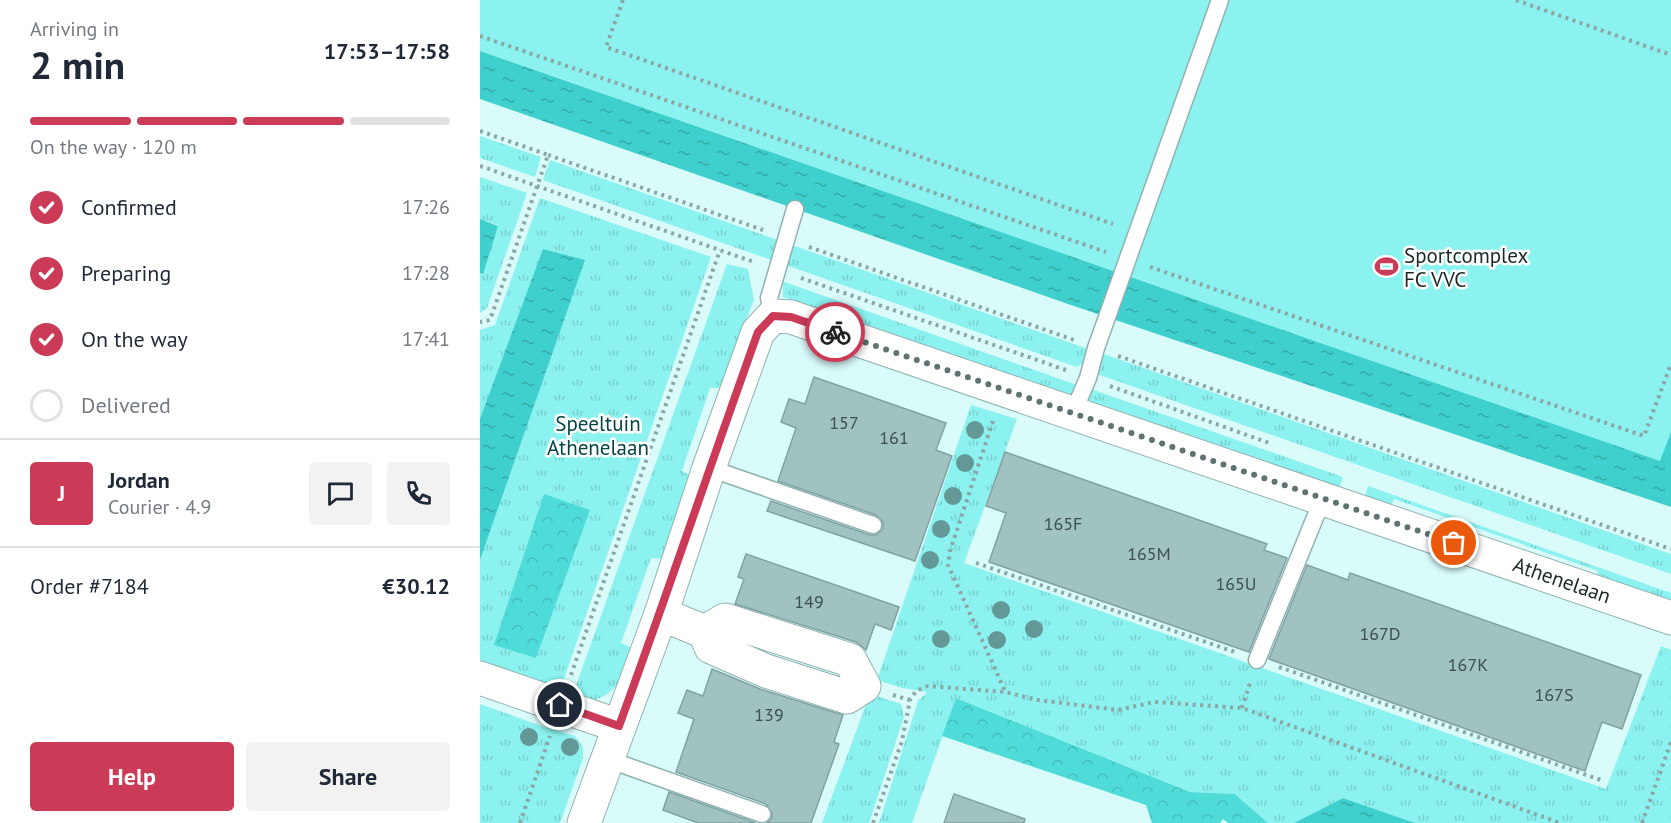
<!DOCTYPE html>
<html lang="en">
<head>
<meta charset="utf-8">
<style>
	:root { --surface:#fff; --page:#f2f2f3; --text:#1f2937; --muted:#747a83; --line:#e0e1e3; --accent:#cb3b58 }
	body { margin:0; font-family:"PT Sans",sans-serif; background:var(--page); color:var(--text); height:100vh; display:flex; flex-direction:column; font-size:22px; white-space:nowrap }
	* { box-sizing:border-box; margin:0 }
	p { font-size:20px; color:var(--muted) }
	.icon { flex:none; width:33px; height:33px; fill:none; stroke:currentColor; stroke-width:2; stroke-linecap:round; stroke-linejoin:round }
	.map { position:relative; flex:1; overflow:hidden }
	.drawer { display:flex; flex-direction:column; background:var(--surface); width:480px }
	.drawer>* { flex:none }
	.pin { position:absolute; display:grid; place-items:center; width:51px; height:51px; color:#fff; margin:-26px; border:3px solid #fff; border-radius:50%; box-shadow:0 2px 6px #0007 }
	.courier { position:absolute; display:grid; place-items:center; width:60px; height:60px; margin:-30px; border:4px solid #cb3b58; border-radius:50%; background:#fff; color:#222; box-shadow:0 2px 8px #0007 }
	.headline em { font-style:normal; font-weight:700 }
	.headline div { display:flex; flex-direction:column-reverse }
	.headline { display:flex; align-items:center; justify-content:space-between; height:102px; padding:0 30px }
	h1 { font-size:39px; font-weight:700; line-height:45px }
	.bar { display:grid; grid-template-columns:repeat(4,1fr); gap:9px 6px; align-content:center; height:72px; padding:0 30px }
	.bar i { height:8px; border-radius:4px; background:var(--line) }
	.bar .current { background:var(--accent) }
	.bar p { grid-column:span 4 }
	.line { display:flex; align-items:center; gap:15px; padding:0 30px; border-top:2px solid var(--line) }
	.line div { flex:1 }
	.round { display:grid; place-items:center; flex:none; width:63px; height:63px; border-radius:6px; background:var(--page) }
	ol { padding:0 30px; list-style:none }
	li { display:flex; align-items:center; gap:18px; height:66px }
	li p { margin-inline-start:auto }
	li .icon { padding:6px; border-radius:50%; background:var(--accent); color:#fff; stroke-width:4 }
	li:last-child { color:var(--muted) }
	li i { width:33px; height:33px; border:3px solid var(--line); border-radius:50% }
	.action { display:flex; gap:12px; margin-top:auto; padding:12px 30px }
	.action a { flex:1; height:69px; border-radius:6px; background:var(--accent); color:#fff; font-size:24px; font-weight:700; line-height:69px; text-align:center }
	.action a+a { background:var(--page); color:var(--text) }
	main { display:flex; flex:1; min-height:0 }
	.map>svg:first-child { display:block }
	.grass { fill:url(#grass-tufts) }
	.forest { fill:url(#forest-crowns) }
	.pitch { fill:#8bf2ef }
	.water { fill:url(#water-ripples) }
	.building { fill:#a0c2c1; stroke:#81a2a1; stroke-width:1.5 }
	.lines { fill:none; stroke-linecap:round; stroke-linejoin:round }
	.lane-casing { stroke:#90b2b1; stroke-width:19 }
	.street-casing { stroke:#90b2b1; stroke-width:35 }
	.path { stroke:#8ca6a5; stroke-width:4; stroke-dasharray:3 4.5; stroke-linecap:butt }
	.lane { stroke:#fff; stroke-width:16 }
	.street { stroke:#fff; stroke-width:33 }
	.tree { fill:#639897 }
	.done { stroke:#5e7372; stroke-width:6; stroke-dasharray:0 10.8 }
	.route { stroke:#cb3b58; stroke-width:8 }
	.labels { text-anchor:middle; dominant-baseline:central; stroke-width:5; stroke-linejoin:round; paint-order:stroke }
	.number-label { font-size:18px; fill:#3d4f4f }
	.poi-label { font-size:21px; fill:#1c2929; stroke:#fff; text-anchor:start }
	.park-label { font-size:21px; fill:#034645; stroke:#fff }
	.street-label { font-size:21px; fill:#1c2929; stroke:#fff }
</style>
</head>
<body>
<main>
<section class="drawer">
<div class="headline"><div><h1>2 min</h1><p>Arriving in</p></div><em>17:53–17:58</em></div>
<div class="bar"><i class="current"></i><i class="current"></i><i class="current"></i><i></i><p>On the way · 120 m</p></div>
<ol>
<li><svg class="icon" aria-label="check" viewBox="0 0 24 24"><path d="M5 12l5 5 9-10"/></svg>Confirmed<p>17:26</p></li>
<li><svg class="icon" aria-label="check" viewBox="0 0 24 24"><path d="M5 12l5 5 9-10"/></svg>Preparing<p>17:28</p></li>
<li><svg class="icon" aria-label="check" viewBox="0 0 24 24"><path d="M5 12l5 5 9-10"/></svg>On the way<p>17:41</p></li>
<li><i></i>Delivered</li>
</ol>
<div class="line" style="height:108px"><b class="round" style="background:var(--accent);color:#fff">J</b><div><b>Jordan</b><p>Courier · 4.9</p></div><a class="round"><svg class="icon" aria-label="chat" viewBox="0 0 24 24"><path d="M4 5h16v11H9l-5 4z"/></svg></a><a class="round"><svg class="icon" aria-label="phone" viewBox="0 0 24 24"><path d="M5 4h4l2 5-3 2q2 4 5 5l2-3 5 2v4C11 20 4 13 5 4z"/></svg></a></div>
<div class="line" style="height:78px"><div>Order #7184</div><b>€30.12</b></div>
<div class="action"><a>Help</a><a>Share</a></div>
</section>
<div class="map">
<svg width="1191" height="823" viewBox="0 0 1191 823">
	<defs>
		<pattern id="grass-tufts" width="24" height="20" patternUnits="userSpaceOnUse" patternTransform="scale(1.5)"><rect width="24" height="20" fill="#8bf2ef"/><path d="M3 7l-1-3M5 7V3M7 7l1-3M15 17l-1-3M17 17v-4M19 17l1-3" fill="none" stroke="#77d0cd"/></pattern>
		<pattern id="forest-crowns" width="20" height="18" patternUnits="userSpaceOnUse" patternTransform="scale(1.5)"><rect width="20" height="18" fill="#4fdcd9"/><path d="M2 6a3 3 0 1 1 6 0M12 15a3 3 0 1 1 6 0" fill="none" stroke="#44bdba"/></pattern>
		<pattern id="water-ripples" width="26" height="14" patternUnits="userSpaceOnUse" patternTransform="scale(1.5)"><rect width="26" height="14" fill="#3fd0cd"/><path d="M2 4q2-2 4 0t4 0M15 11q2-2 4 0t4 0" fill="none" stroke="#34a9a6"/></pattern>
	</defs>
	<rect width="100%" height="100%" fill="#d9fcfb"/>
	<g class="grass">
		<path d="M0,136L61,157L55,177L0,158Z"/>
		<path d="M70,160L608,349L604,362L597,367L63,180Z"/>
		<path d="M0,177L47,193L7,308L0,313V273L2,274L18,225L0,219Z"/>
		<path d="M60,198L231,257L80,690L0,660V560L104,261L0,419V330L15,325Z"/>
		<path d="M247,264L268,269L274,300L239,388H230L202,471L211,476L182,559L171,558L141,643L152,648C142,676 143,690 112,701L93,694Z"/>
		<path d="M299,280L597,385L593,399L303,297V284L299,282Z"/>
		<path d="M621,353L1191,554V574L614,373Z"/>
		<path d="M608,388L863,477L858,492L603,402Z"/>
		<path d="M491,405L537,419L484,563L1126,789L1181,646L1191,650V823H935L863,798L814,823H788L755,794L710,792L476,698L432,823H399L438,701L447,692L422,688L397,680Z"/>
		<path d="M888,486L1191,593V602L1115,582L1118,571L914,499L910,509L884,500Z"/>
		<path d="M390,694L421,704L424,717L389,823H342Z"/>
		<path d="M0,704L64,727L95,736L103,747V758L80,823H0Z"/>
	</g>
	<g class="forest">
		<path d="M64,494L110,510L56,658L14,645Z"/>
		<path d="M476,698L710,792L755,794L788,823H748L743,819L740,823H672L666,805L462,736Z"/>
	</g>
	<path class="pitch" d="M0,0H1191V432L1181,462L0,51Z"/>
	<g class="water">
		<path d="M0,51L1180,461L1191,432V507L588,304L0,99Z"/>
		<path d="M0,219L18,226L3,274L0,273Z"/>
		<path d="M63,249L105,260L0,560V419Z"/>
		<path d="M863,798L935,823H814Z"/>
	</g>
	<g class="building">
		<path d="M334,377L466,423L456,450L472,456L435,561L287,511L291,501L390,535H396L403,529V522L396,515L298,481L316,428L301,422L309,399L325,404Z"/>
		<path d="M525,452L787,544L784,550L807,558L769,652L509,562L526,513L506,506Z"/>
		<path d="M266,554L419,607L411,630L395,624L386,650L376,642L255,604L264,579L258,577Z"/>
		<path d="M827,565L868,580L870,573L1161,675L1142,729L1122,722L1105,771L789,659Z"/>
		<path d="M232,669L280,689L363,715L354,742L359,744L331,823H287L292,818V813L286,804L196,772L214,719L198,713L207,690L223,696Z"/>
		<path d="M189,792L276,823H218L183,810Z"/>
		<path d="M474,794L545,819L544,823H464Z"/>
	</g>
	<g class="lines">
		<defs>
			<g id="lane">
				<path d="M293,316L289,298L315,209"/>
				<path d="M593,413L608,378L616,348L740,0"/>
				<path d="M229,468L393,525"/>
				<path d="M777,660L843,498"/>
				<path d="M127,759L282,814"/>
			</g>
			<g id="street">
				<path d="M181,614L225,632L231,647L286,671L367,697L384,686L370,660L245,620L225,632"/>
				<path d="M0,678L139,726"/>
				<path d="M104,823L181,614L229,468L278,332L293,316L311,317L1191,618"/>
			</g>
		</defs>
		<use href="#lane" class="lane-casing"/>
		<use href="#street" class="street-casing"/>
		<g class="path">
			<path d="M143,0L126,47L633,224"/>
			<path d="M1036,0L1191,55"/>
			<path d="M0,36L626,252"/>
			<path d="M0,131L68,155L10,320L0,322"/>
			<path d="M68,155L283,230"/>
			<path d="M0,166L274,262"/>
			<path d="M329,247L594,340"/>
			<path d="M670,267L1164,436L1191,364"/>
			<path d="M321,278L586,370"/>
			<path d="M638,356L1191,549"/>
			<path d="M630,386L792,444"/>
			<path d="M513,421L470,551L468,565L525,691"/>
			<path d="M496,563L755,652"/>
			<path d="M799,667L1121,780"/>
			<path d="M91,675L240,250"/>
			<path d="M413,695L430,700"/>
			<path d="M762,708L770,683"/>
			<path d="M40,823L70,736"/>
			<path d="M393,823L422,741L430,700L436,691L448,686L525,692L558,700L638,710L674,702L762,708L1080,823"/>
			<path d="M1162,823L1191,742"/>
		</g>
		<use href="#lane" class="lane"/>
		<use href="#street" class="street"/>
	</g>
	<g class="tree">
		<circle cx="495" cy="430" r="9"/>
		<circle cx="485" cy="463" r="9"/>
		<circle cx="473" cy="496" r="9"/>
		<circle cx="461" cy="529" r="9"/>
		<circle cx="450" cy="560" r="9"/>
		<circle cx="521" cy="610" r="9"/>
		<circle cx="554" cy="629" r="9"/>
		<circle cx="461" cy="639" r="9"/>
		<circle cx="517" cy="640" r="9"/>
		<circle cx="49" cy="737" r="9"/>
		<circle cx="90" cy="747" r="9"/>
	</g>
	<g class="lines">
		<path class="done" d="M355,332L974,543"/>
		<path class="route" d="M80,705L139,726C187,595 231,463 278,332L293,316L311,317L355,332"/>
	</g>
	<defs>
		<symbol id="stadium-bare" viewBox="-9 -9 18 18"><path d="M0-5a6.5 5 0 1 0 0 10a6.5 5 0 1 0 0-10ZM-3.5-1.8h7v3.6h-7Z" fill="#cb3b58" stroke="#fff" stroke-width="2.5" paint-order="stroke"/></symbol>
	</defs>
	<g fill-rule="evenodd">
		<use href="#stadium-bare" x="890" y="250" width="33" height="33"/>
	</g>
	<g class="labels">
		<g class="number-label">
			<text x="364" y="422">157</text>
			<text x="414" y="437">161</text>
			<text x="583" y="523">165F</text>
			<text x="669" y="553">165M</text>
			<text x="756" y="583">165U</text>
			<text x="329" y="601">149</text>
			<text x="900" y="633">167D</text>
			<text x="988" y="664">167K</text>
			<text x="1074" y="694">167S</text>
			<text x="289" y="714">139</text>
		</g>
		<g class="poi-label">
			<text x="924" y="255">Sportcomplex<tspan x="924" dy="24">FC VVC</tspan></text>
		</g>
		<g class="park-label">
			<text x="118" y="423">Speeltuin<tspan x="118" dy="24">Athenelaan</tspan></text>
		</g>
		<g class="street-label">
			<text transform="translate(1082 580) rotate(19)">Athenelaan</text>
		</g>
	</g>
</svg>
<div class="pin" style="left:974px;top:543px;background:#ea580c"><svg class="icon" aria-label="bag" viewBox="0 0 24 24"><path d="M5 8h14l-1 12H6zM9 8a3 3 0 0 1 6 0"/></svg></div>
<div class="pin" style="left:80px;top:705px;background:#1f2937"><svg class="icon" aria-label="home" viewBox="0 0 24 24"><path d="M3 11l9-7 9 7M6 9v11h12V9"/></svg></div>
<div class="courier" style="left:355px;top:332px"><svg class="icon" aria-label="bike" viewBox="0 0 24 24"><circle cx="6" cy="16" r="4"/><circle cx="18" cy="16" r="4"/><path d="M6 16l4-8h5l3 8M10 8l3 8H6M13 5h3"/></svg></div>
</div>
</main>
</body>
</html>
